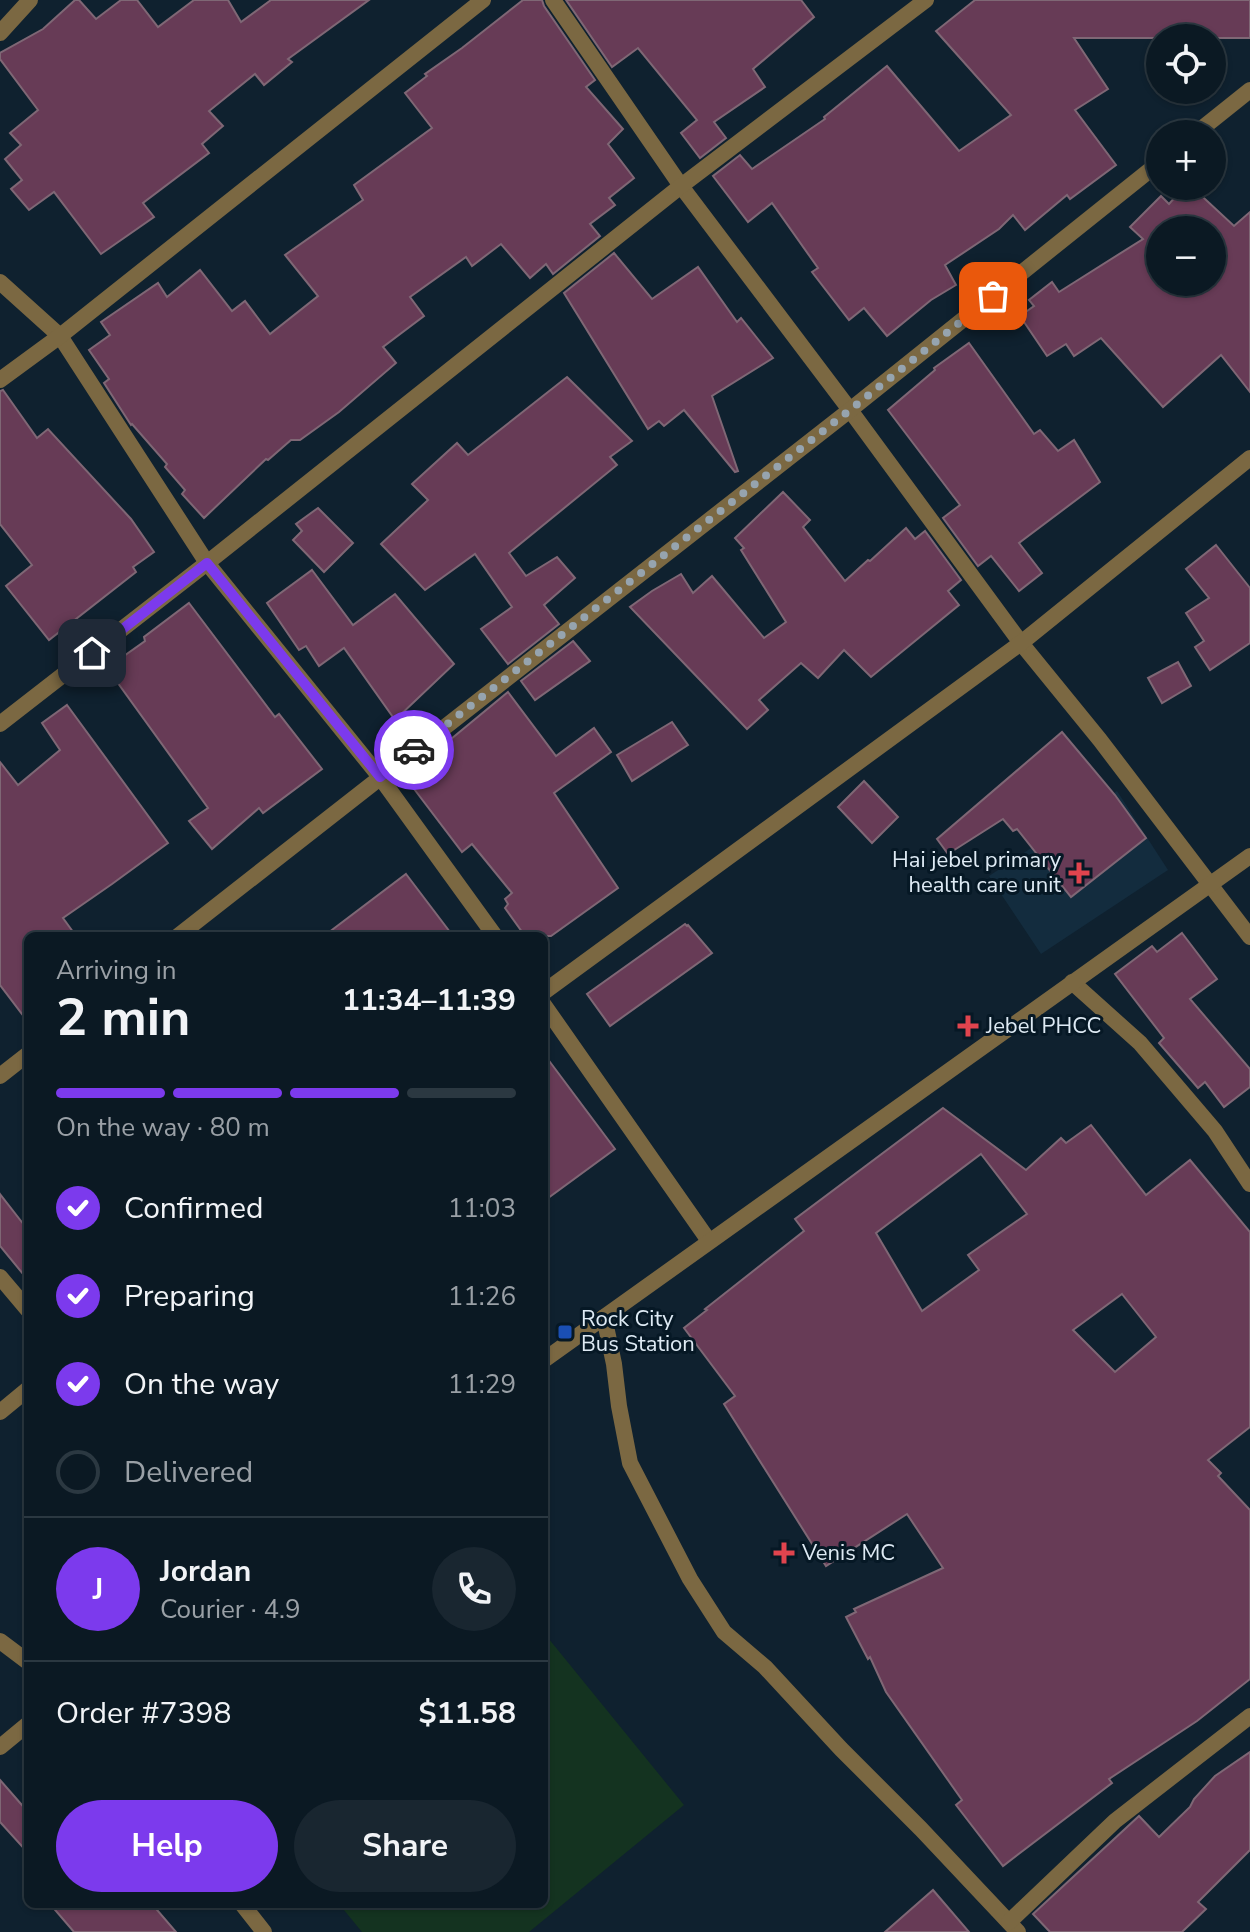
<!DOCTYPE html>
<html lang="en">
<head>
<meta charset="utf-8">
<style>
	:root { --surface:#0b1923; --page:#192630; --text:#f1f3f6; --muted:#9aa0a6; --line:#2b3841; --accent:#7c3aed }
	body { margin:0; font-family:"Nunito Sans",sans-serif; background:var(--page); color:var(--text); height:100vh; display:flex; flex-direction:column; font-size:30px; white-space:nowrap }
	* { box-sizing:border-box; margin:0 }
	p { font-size:26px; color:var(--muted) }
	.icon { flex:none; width:44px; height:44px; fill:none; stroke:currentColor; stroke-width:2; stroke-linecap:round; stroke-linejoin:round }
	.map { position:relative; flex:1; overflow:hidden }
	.side { position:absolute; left:24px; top:932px; width:524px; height:976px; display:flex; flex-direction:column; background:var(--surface); border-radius:12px; box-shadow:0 2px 6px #0004,0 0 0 2px var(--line) }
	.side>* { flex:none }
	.tools { position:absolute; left:1146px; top:24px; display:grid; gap:16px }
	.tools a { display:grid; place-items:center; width:80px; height:80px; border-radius:50%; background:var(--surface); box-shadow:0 2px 6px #0004,0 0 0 2px var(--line); font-size:40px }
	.pin { position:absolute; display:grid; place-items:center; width:68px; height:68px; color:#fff; margin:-34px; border-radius:16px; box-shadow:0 4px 12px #0006 }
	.courier { position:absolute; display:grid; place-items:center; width:80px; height:80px; margin:-40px; border:6px solid #7c3aed; border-radius:50%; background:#fff; color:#222; box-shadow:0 2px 10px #0007 }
	.head em { font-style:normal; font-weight:700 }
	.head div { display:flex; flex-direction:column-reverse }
	.head { display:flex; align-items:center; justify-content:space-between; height:136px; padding:0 32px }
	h1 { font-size:52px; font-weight:700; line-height:60px }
	.bar { display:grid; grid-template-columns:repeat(4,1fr); gap:12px 8px; align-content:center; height:96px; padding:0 32px }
	.bar i { height:10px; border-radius:6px; background:var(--line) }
	.bar .active { background:var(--accent) }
	.bar p { grid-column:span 4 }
	.line { display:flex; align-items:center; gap:20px; padding:0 32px; border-top:2px solid var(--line) }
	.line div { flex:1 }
	.round { display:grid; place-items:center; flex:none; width:84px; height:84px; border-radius:42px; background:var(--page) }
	ol { padding:0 32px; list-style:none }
	li { display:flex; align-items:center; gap:24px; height:88px }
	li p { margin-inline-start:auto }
	li .icon { padding:8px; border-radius:50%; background:var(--accent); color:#fff; stroke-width:4 }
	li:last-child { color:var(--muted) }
	li i { width:44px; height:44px; border:4px solid var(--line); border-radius:50% }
	.button { display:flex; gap:16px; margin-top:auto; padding:16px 32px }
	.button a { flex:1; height:92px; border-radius:48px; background:var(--accent); color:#fff; font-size:32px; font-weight:700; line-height:92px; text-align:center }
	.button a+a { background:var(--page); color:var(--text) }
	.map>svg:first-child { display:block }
	.built { fill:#132c3e }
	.green { fill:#143320 }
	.building { fill:#673b56; stroke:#7f6775; stroke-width:2; fill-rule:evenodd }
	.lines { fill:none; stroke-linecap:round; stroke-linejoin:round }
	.street { stroke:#7b6842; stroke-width:16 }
	.done { stroke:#96a4af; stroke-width:8; stroke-dasharray:0 14.4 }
	.route { stroke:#7c3aed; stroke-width:10 }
	.health-dot { fill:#e0444e; stroke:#061825; stroke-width:3 }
	.transit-dot { fill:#1a4fb4; stroke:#061825; stroke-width:3 }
	.labels { text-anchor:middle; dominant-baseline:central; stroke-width:6; stroke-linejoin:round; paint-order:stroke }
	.poi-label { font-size:22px; fill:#deeaf4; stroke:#061825; text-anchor:start }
</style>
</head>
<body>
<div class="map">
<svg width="1250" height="1932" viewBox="0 0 1250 1932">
	<rect width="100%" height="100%" fill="#0f212f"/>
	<path class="built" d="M1117,791L1168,870L1041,954L989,876Z"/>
	<path class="green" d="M544,1633L684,1805L529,1932H362L339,1904H544Z"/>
	<g class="building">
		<path d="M75,0H79L96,19L121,0H137L158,27L194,0H228L241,22L271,0H369L288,59L292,62L264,85L255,74L209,111L223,126L202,144L209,153L143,203L154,217L101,254L54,192L29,210L11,189L22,180L5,159L21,145L10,133L38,110L0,59V53L43,29Z"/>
		<path d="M523,0H542L544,6L595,80L586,87L623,129L608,144L634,178L609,198L615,205L590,224L600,236L553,274L546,264L530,278L501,244L472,266L466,257L410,297L424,316L383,347L396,363L339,412L300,440H291L268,460L266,459L204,518L182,494L185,490L165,467L167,464L132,424L131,425L104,383L109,379L89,350L110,335L101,322L158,283L167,297L200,270L232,311L245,301L270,334L318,296L285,255L363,200L354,185L432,128L405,93L427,76L425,74L462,48Z"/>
		<path d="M566,0H801L814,17L753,69L765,87L714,122L726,138L700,158L681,133L697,120L638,48L612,67Z"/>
		<path d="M975,0H1250V38H1074L1108,89L1075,110L1116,165L1070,199L1067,195L1025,230L1013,215L999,229L945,265L956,285L931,300L887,336L864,308L849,320L812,272L818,268L772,203L748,222L713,176L740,155L752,169L825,119L824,117L887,66L959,151L1011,115L936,31Z"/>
		<path d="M1185,186H1191L1234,226L1250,212V392L1221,355L1163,407L1101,338L1074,356L1066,344L1047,356L1020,316L1034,306L1029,300L1052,282L1059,292L1143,239L1130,227L1161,196L1169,204ZM1160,230H1212V282H1160Z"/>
		<path d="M614,253L652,299L698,267L737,322L741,318L773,358L712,396L738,471L735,472L684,410L664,426L659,421L648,429L564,293Z"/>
		<path d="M969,343L1034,434L1040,430L1058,451L1074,440L1100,482L1019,543L1042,573L1019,591L991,556L978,566L943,518L960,505L888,410L935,370L934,368Z"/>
		<path d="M567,377L632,441L610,457L617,465L509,553L526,576L557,557L575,578L544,605L559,624L508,664L481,629L512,607L475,554L425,590L381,544L428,500L412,484L457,443L468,455Z"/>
		<path d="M3,390L37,438L48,429L131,519L154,552L133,567L136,572L49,640L6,586L32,565L0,524V391Z"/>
		<path d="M783,492L810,520L803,527L845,581L868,560L870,561L906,528L915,539L925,531L961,580L948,591L959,605L871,677L844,650L818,678L801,663L759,700L768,710L747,729L630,607L652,591L681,574L693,593L712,576L764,638L786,622L741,550L744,548L735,538Z"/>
		<path d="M318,508L353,543L324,572L293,540L302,531L296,524Z"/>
		<path d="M1216,545L1250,588V643L1210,670L1195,647L1204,641L1186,613L1209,598L1186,569Z"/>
		<path d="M312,570L353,625L395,594L454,664L395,720L344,648L319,666L306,646L299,650L267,603Z"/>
		<path d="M189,603L275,717L279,714L322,769L263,813L259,808L212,849L189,821L208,808L107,668L145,641L144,637Z"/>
		<path d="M573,641L590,661L535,700L521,681Z"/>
		<path d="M1178,662L1191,686L1162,703L1148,678Z"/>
		<path d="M508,692L556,756L594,728L611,752L554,793L618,888L551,936H525L505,908L508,904L505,899L512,893L472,844L462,852L405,777Z"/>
		<path d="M67,705L168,843L112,884L63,918L76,936H28V1022L0,985V762L18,785L60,750L42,723Z"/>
		<path d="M672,722L688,745L632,781L617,755Z"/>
		<path d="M1062,732L1115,795L1146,838L1071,897L1017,829L1013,831L1003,819L948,854L937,839Z"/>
		<path d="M864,781L898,817L872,843L838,807Z"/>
		<path d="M406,874L453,936H324Z"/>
		<path d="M685,924L687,926L688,925L712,953L610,1026L587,994Z"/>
		<path d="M1182,933L1217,979L1190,999L1250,1069V1087L1224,1107L1205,1082L1198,1088L1159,1043L1164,1038L1115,974L1152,946L1157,952Z"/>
		<path d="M544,1054L615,1149L544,1201Z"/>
		<path d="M943,1108L1026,1170L1061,1138L1066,1143L1091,1125L1146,1195L1190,1160L1250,1232V1427L1208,1460L1221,1473L1218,1476L1250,1510V1679L1197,1721L1109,1779L1112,1783L1003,1866L956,1805L962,1800L886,1692L870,1657L868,1659L846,1617L856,1612L854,1609L943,1568L907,1514L826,1566L724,1404L735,1396L684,1328L707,1310L705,1309L804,1231L795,1219ZM981,1154L1027,1214L968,1255L979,1270L922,1311L876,1233ZM1122,1294L1156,1337L1115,1372L1073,1330Z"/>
		<path d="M0,1194L28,1230V1280L0,1246Z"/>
		<path d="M1250,1752V1850L1198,1902L1206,1909L1182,1932H1050L1033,1914L1139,1816L1159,1837L1190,1807L1194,1799L1215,1776Z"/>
		<path d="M0,1780L28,1812V1853L0,1822Z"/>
		<path d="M933,1890L969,1932H885Z"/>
		<path d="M50,1904H152L176,1932H74Z"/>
	</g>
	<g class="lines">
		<g class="street">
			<path d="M553,0L681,186L850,410L1021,643L1100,740L1250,937"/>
			<path d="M0,33L30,0"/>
			<path d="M1195,134L1250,90"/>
			<path d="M0,282L60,336L207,563L380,777L495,936"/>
			<path d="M0,380L60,336L483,0"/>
			<path d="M0,724L207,563L681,186L926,0"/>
			<path d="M178,936L850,410L1160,162"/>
			<path d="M1072,982L1140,1043L1215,1131L1250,1184"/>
			<path d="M544,992L1021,643L1250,458"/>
			<path d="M544,1005L709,1241"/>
			<path d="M0,1076L28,1054"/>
			<path d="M0,1277L28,1310"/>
			<path d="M604,1317L614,1364L619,1406L630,1463L690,1579L724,1632L765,1667L841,1749L921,1829L1018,1932"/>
			<path d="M544,1360L1250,856"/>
			<path d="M0,1412L28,1389"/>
			<path d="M0,1641L28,1662"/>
			<path d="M0,1747L28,1724"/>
			<path d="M242,1904L264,1932"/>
			<path d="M1009,1922L1115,1821L1250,1716"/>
		</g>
	</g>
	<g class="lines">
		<path class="done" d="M414,750L850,410L993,296"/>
		<path class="route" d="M92,653L207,563L380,777L414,750"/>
	</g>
	<g class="health-dot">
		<path d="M1075 861h8v8h8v8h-8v8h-8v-8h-8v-8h8z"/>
		<path d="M964 1014h8v8h8v8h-8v8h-8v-8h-8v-8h8z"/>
		<path d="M780 1541h8v8h8v8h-8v8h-8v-8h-8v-8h8z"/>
	</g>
	<rect class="transit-dot" x="557" y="1324" width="16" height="16" rx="4"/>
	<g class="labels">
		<g class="poi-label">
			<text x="1061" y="860" text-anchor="end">Hai jebel primary<tspan x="1061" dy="25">health care unit</tspan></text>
			<text x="986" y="1026">Jebel PHCC</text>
			<text x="581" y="1319">Rock City<tspan x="581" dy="25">Bus Station</tspan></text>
			<text x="802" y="1553">Venis MC</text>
		</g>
	</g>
</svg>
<div class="tools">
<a><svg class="icon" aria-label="locate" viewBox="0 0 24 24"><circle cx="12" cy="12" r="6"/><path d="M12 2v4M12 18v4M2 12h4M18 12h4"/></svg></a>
<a>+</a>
<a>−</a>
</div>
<div class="pin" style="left:993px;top:296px;background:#ea580c"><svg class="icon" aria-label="bag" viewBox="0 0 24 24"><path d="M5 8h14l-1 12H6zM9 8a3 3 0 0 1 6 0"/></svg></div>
<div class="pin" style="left:92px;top:653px;background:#1f2937"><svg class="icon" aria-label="home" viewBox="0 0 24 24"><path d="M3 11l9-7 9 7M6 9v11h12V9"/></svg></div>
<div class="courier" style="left:414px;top:750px"><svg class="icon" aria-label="car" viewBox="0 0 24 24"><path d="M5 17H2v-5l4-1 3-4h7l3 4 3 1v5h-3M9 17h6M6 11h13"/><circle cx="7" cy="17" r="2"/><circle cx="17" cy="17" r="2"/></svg></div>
<section class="side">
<div class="head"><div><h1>2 min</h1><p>Arriving in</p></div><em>11:34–11:39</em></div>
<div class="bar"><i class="active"></i><i class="active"></i><i class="active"></i><i></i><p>On the way · 80 m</p></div>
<ol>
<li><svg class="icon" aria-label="check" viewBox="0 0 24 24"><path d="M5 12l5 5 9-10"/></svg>Confirmed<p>11:03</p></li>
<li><svg class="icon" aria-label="check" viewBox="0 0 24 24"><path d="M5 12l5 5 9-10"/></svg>Preparing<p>11:26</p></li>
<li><svg class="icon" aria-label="check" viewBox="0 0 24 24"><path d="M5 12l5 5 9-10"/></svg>On the way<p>11:29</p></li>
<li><i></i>Delivered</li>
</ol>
<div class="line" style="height:144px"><b class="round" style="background:var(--accent);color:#fff">J</b><div><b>Jordan</b><p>Courier · 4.9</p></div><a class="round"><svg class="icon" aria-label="phone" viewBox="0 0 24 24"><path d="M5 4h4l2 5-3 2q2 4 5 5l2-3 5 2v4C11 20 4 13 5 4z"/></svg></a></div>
<div class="line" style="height:104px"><div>Order #7398</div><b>$11.58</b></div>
<div class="button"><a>Help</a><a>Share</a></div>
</section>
</div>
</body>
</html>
